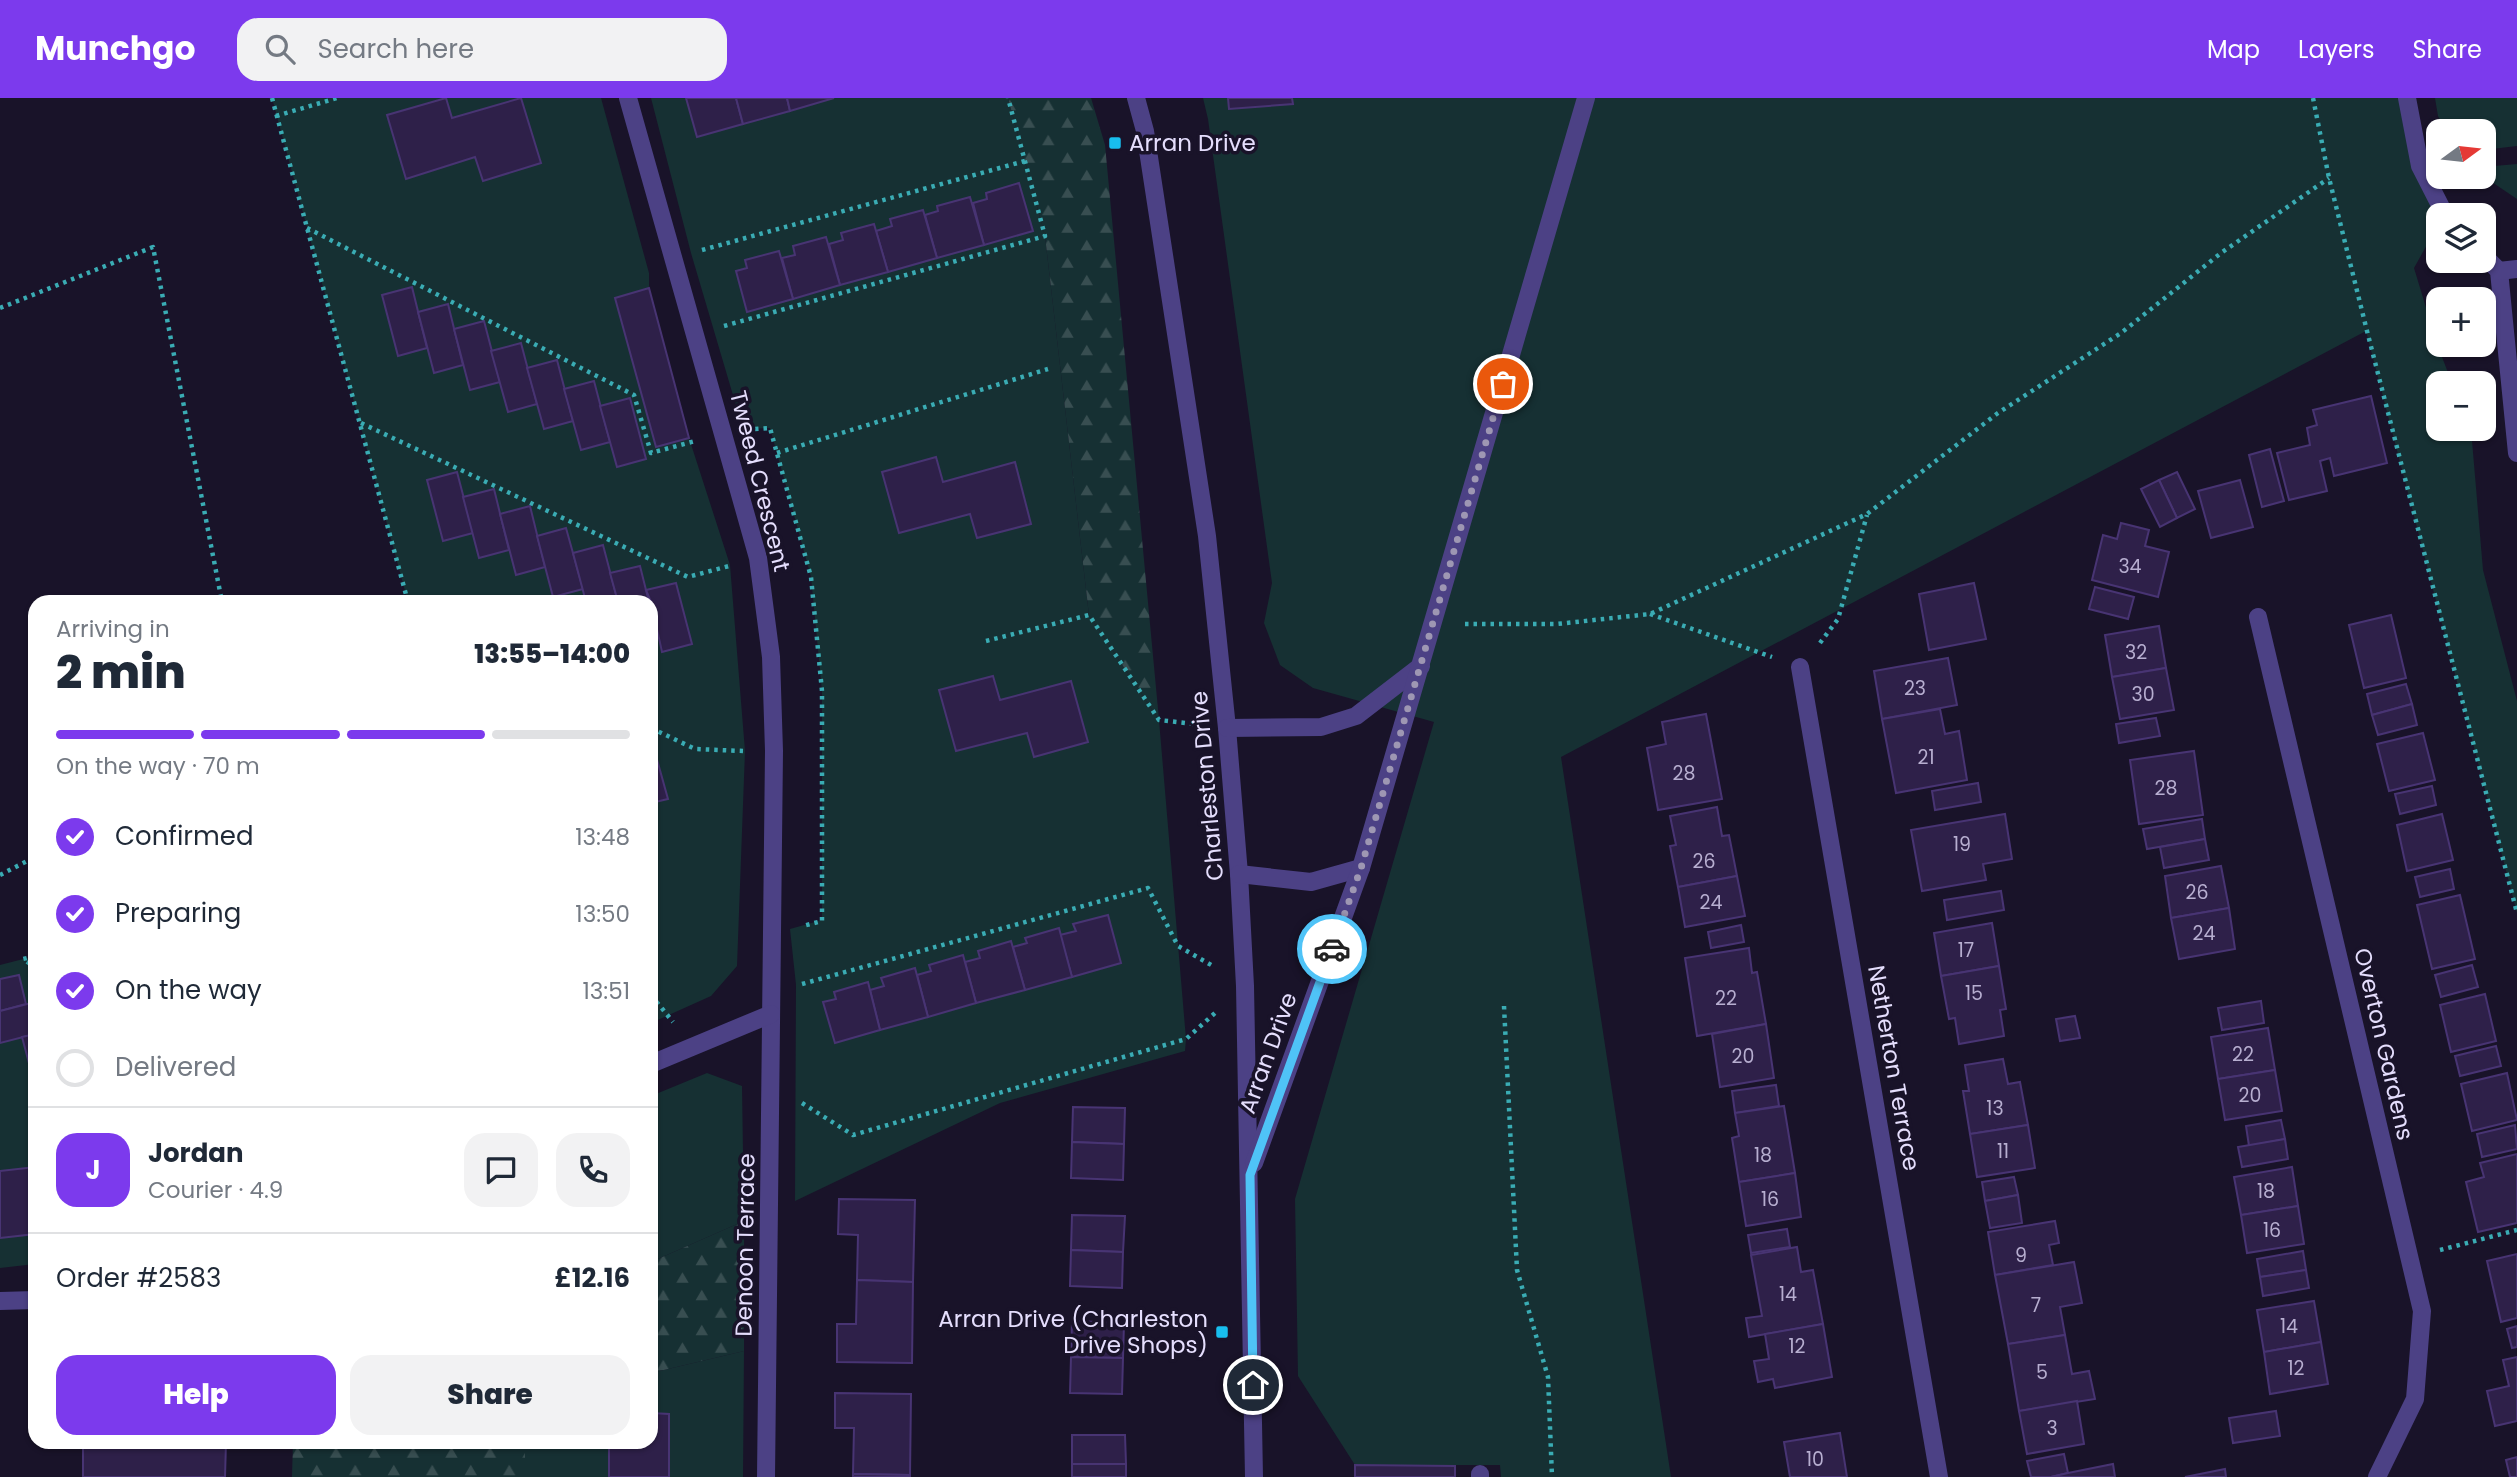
<!DOCTYPE html>
<html lang="en">
<head>
<meta charset="utf-8">
<style>
	:root { --surface:#fff; --page:#f2f2f3; --text:#1f2937; --muted:#747a83; --line:#e0e1e3; --accent:#7c3aed }
	body { margin:0; font-family:Poppins,sans-serif; background:var(--page); color:var(--text); height:100vh; display:flex; flex-direction:column; font-size:26px; white-space:nowrap }
	* { box-sizing:border-box; margin:0 }
	p { font-size:23px; color:var(--muted) }
	.icon { flex:none; width:38px; height:38px; fill:none; stroke:currentColor; stroke-width:2; stroke-linecap:round; stroke-linejoin:round }
	.map { position:relative; flex:1; overflow:hidden }
	.panel { position:absolute; left:28px; top:497px; width:630px; height:854px; display:flex; flex-direction:column; background:var(--surface); border-radius:21px; box-shadow:0 2px 5px #0004 }
	.panel>* { flex:none }
	.needle { width:46px; rotate:75deg }
	.fabs { position:absolute; left:2426px; top:21px; display:grid; gap:14px }
	.fabs a { display:grid; place-items:center; width:70px; height:70px; border-radius:14px; background:var(--surface); box-shadow:0 2px 5px #0004; font-size:35px }
	.pin { position:absolute; display:grid; place-items:center; width:60px; height:60px; color:#fff; margin:-30px; border:4px solid #fff; border-radius:50%; box-shadow:0 2px 7px #0007 }
	.courier { position:absolute; display:grid; place-items:center; width:70px; height:70px; margin:-35px; border:5px solid #4fc3f7; border-radius:50%; background:#fff; color:#222; box-shadow:0 2px 9px #0007 }
	.headline em { font-style:normal; font-weight:800 }
	.headline div { display:flex; flex-direction:column-reverse }
	.headline { display:flex; align-items:center; justify-content:space-between; height:119px; padding:0 28px }
	h1 { font-size:46px; font-weight:800; line-height:52px }
	.bar { display:grid; grid-template-columns:repeat(4,1fr); gap:10px 7px; align-content:center; height:84px; padding:0 28px }
	.bar i { height:9px; border-radius:5px; background:var(--line) }
	.bar .on { background:var(--accent) }
	.bar p { grid-column:span 4 }
	.line { display:flex; align-items:center; gap:18px; padding:0 28px; border-top:2px solid var(--line) }
	.line div { flex:1 }
	.round { display:grid; place-items:center; flex:none; width:74px; height:74px; border-radius:21px; background:var(--page) }
	ol { padding:0 28px; list-style:none }
	li { display:flex; align-items:center; gap:21px; height:77px }
	li p { margin-inline-start:auto }
	li .icon { padding:7px; border-radius:50%; background:var(--accent); color:#fff; stroke-width:4 }
	li:last-child { color:var(--muted) }
	li i { width:38px; height:38px; border:4px solid var(--line); border-radius:50% }
	.cta { display:flex; gap:14px; margin-top:auto; padding:14px 28px }
	.cta a { flex:1; height:80px; border-radius:21px; background:var(--accent); color:#fff; font-size:28px; font-weight:800; line-height:80px; text-align:center }
	.cta a+a { background:var(--page); color:var(--text) }
	header { display:flex; align-items:center; gap:42px; box-sizing:border-box; height:98px; padding:0 35px; background:var(--accent); color:#fff }
	header strong { font-size:33px }
	nav { display:flex; gap:38px; margin-inline-start:auto; font-size:24px }
	.search { width:490px; height:63px; background:var(--page); display:flex; align-items:center; gap:18px; box-sizing:border-box; padding:0 24px; border-radius:21px; color:var(--muted); font-size:26px }
	.map>svg:first-child { display:block }
	.green { fill:#163033 }
	.forest { fill:url(#forest-firs) }
	.building { fill:#2e2049; stroke:#483473; stroke-width:2 }
	.lines { fill:none; stroke-linecap:round; stroke-linejoin:round }
	.path { stroke:#3aacb4; stroke-width:4.5; stroke-dasharray:3.5 5; stroke-linecap:butt }
	.service { stroke:#4c4185; stroke-width:18 }
	.minor { stroke:#4c4185; stroke-width:18 }
	.tertiary { stroke:#4c4185; stroke-width:18 }
	.done { stroke:#9e97b3; stroke-width:7; stroke-dasharray:0 12.6 }
	.route { stroke:#4fc3f7; stroke-width:9 }
	.poi-dot { fill:#18beee; stroke:#191329; stroke-width:2.5 }
	.labels { text-anchor:middle; dominant-baseline:central; stroke-width:7; stroke-linejoin:round; paint-order:stroke }
	.number-label { font-size:19px; fill:#b7aed0 }
	.poi-label { font-size:23px; fill:#e5defd; stroke:#191329; text-anchor:start }
	.street-label { font-size:23px; fill:#e5defd; stroke:#191329 }
</style>
</head>
<body>
<header>
<strong>Munchgo</strong>
<div class="search"><svg class="icon" aria-label="search" viewBox="0 0 24 24"><circle cx="10" cy="10" r="6"/><path d="M15 15l6 6"/></svg>Search here</div>
<nav><a>Map</a><a>Layers</a><a>Share</a></nav>
</header>
<div class="map">
<svg width="2517" height="1379" viewBox="0 0 2517 1379">
	<defs>
		<pattern id="forest-firs" width="22" height="20" patternUnits="userSpaceOnUse" patternTransform="scale(1.75)"><rect width="22" height="20" fill="#163033"/><path d="M5 1l3.5 6h-7zM16 11l3.5 6h-7z" fill="#384e51"/></pattern>
	</defs>
	<rect width="100%" height="100%" fill="#191329"/>
	<g class="green">
		<path d="M272,0H601L649,175V190L615,200L656,348L689,340L730,467L745,653L737,868L711,898L651,925V504H408Z"/>
		<path d="M651,0H1008L1045,138L1089,517L1159,622L1186,941L1185,953L1000,1005L795,1103L796,887L790,831L822,822V593L811,479L770,330L743,331L691,155Z"/>
		<path d="M1203,0H2407L2438,117V127L2414,170L2437,246L2452,285H2438V331H2471L2483,472L2517,603V815L2366,233L1561,659L1671,1379H1501L1500,1367H1355L1298,1278L1295,1101L1434,624L1313,590L1280,567L1264,525L1272,485L1208,21Z"/>
		<path d="M2435,0H2517V48L2483,52V33H2446L2438,18Z"/>
		<path d="M2517,66V101L2483,78V69Z"/>
		<path d="M35,858V1166L0,1170V867Z"/>
		<path d="M707,975L742,988L744,1123L651,1164V998Z"/>
		<path d="M744,1253L743,1379H525V1344H651V1275Z"/>
	</g>
	<g class="forest">
		<path d="M1008,0H1091L1105,47L1159,622L1089,517L1045,138Z"/>
		<path d="M744,1123V1253L651,1275V1164Z"/>
		<path d="M293,1344H525V1379H292Z"/>
	</g>
	<g class="building">
		<path d="M446,0L452,20L521,0L541,65L483,83L475,59L406,81L387,17Z"/>
		<path d="M686,0H736L743,26L697,39Z"/>
		<path d="M736,0H787L790,13L743,26Z"/>
		<path d="M787,0H834L790,13Z"/>
		<path d="M1228,0H1292L1293,6L1229,11Z"/>
		<path d="M1019,85L1033,133L984,147L973,105L987,101L986,95Z"/>
		<path d="M970,99L984,147L937,160L925,117L938,113L937,108Z"/>
		<path d="M923,112L937,160L888,174L876,133L892,128L890,121Z"/>
		<path d="M874,126L888,174L840,187L829,146L843,142L841,135Z"/>
		<path d="M826,139L840,187L793,201L782,160L795,157L793,148Z"/>
		<path d="M779,153L793,201L747,214L736,173L747,170L745,162Z"/>
		<path d="M412,189L427,250L398,258L382,197Z"/>
		<path d="M649,190L689,340L656,349L615,200Z"/>
		<path d="M448,206L463,267L434,275L418,214Z"/>
		<path d="M484,223L500,284L470,292L454,231Z"/>
		<path d="M521,245L537,306L508,314L491,253Z"/>
		<path d="M557,262L573,323L544,331L527,270Z"/>
		<path d="M594,283L610,344L581,352L564,291Z"/>
		<path d="M2371,298L2387,365L2334,378L2330,360L2320,363L2327,393L2289,402L2277,355L2310,347L2307,330L2317,327L2313,312Z"/>
		<path d="M630,300L646,361L617,369L600,308Z"/>
		<path d="M2270,351L2284,403L2262,409L2249,357Z"/>
		<path d="M936,359L943,384L1015,364L1031,426L977,440L970,416L899,435L882,374Z"/>
		<path d="M457,374L473,435L443,443L427,382Z"/>
		<path d="M2177,374L2195,411L2177,420L2159,382Z"/>
		<path d="M2159,382L2177,420L2160,429L2141,391Z"/>
		<path d="M2240,382L2253,429L2211,440L2198,393Z"/>
		<path d="M494,391L509,452L479,460L463,399Z"/>
		<path d="M530,408L545,469L516,477L500,416Z"/>
		<path d="M2121,425L2149,432L2145,448L2169,454L2158,499L2092,482L2103,437L2117,441Z"/>
		<path d="M566,430L583,491L553,499L537,438Z"/>
		<path d="M603,447L618,504H586L573,455Z"/>
		<path d="M640,468L649,504H618L610,475Z"/>
		<path d="M676,485L692,546L662,554L651,504L646,492Z"/>
		<path d="M1974,485L1986,541L1929,552L1919,496Z"/>
		<path d="M2095,489L2134,499L2128,521L2089,511Z"/>
		<path d="M651,510L656,529L651,530Z"/>
		<path d="M2391,517L2406,580L2364,590L2349,527Z"/>
		<path d="M2159,528L2166,570L2112,579L2105,537Z"/>
		<path d="M1948,560L1957,607L1882,621L1874,573Z"/>
		<path d="M2166,570L2174,612L2120,621L2112,579Z"/>
		<path d="M993,578L1000,602L1071,583L1088,644L1034,659L1027,635L956,653L939,592Z"/>
		<path d="M2406,586L2412,606L2372,617L2367,596Z"/>
		<path d="M2412,606L2417,627L2378,637L2372,617Z"/>
		<path d="M1940,611L1945,636L1959,633L1967,682L1896,695L1882,621Z"/>
		<path d="M1706,616L1722,701L1658,712L1647,650L1666,646L1662,624Z"/>
		<path d="M2156,620L2160,638L2119,645L2116,626Z"/>
		<path d="M2423,635L2435,682L2389,693L2377,646Z"/>
		<path d="M651,640L668,701L651,705Z"/>
		<path d="M2194,653L2203,717L2139,726L2130,662Z"/>
		<path d="M1978,685L1981,704L1935,712L1932,693Z"/>
		<path d="M2432,688L2436,707L2400,716L2395,696Z"/>
		<path d="M1717,709L1722,738L1729,737L1737,778L1678,789L1670,748L1676,747L1670,718Z"/>
		<path d="M2005,716L2012,761L1983,766L1986,782L1922,793L1911,732Z"/>
		<path d="M2442,716L2453,762L2407,773L2397,727Z"/>
		<path d="M2202,721L2205,741L2147,751L2143,731Z"/>
		<path d="M2205,741L2209,762L2164,770L2160,749Z"/>
		<path d="M2221,768L2229,810L2171,820L2165,778Z"/>
		<path d="M2450,771L2454,791L2420,799L2415,779Z"/>
		<path d="M1737,778L1745,818L1685,829L1678,789Z"/>
		<path d="M2001,793L2004,812L1947,822L1944,802Z"/>
		<path d="M2460,797L2475,861L2432,871L2417,807Z"/>
		<path d="M2229,810L2235,851L2179,861L2171,820Z"/>
		<path d="M1108,817L1121,865L1072,879L1060,837L1076,833L1073,826Z"/>
		<path d="M1992,825L1999,868L1941,878L1934,835Z"/>
		<path d="M1741,827L1744,844L1711,850L1708,834Z"/>
		<path d="M1059,830L1072,879L1025,892L1013,849L1027,845L1025,840Z"/>
		<path d="M1011,843L1025,892L976,905L965,864L980,860L978,853Z"/>
		<path d="M1749,850L1752,875L1757,874L1766,926L1697,938L1685,860Z"/>
		<path d="M963,857L976,905L928,919L917,877L931,873L929,867Z"/>
		<path d="M2472,867L2478,889L2441,899L2435,877Z"/>
		<path d="M1999,868L2006,911L2000,912L2004,938L1959,946L1955,920L1949,921L1941,878Z"/>
		<path d="M915,870L928,919L880,932L870,892L884,888L881,880Z"/>
		<path d="M19,877L26,906L0,913V881Z"/>
		<path d="M868,884L880,932L835,945L823,904L836,901L834,894Z"/>
		<path d="M2485,896L2496,943L2451,954L2440,907Z"/>
		<path d="M2261,903L2264,925L2222,932L2218,910Z"/>
		<path d="M35,904V936L0,945V913Z"/>
		<path d="M2075,918L2080,940L2060,943L2056,921Z"/>
		<path d="M1766,926L1774,980L1720,989L1712,936Z"/>
		<path d="M2268,930L2275,972L2218,981L2211,939Z"/>
		<path d="M35,936V967L30,969L22,939Z"/>
		<path d="M2496,948L2501,968L2460,978L2455,958Z"/>
		<path d="M2003,961L2008,986L2020,984L2028,1027L1970,1036L1963,993H1969L1965,967Z"/>
		<path d="M2275,972L2282,1013L2225,1022L2218,981Z"/>
		<path d="M2507,975L2517,1022L2472,1033L2461,986Z"/>
		<path d="M1776,987L1779,1008L1735,1015L1732,993Z"/>
		<path d="M1784,1008L1795,1075L1739,1084L1732,1040L1739,1038L1735,1015Z"/>
		<path d="M1073,1009L1125,1010L1124,1046L1072,1044Z"/>
		<path d="M2281,1022L2285,1041L2249,1048L2246,1028Z"/>
		<path d="M2028,1027L2035,1070L1977,1079L1970,1036Z"/>
		<path d="M2515,1027L2517,1051L2482,1059L2477,1036Z"/>
		<path d="M2285,1041L2288,1061L2242,1069L2238,1049Z"/>
		<path d="M1072,1044L1124,1046L1123,1082L1071,1080Z"/>
		<path d="M2517,1056V1125L2478,1134L2466,1084L2484,1079L2480,1065Z"/>
		<path d="M35,1069V1136L0,1140V1073Z"/>
		<path d="M2292,1069L2298,1108L2241,1117L2234,1079Z"/>
		<path d="M1795,1075L1801,1119L1746,1128L1739,1084Z"/>
		<path d="M2014,1079L2018,1097L1985,1103L1982,1084Z"/>
		<path d="M2018,1097L2022,1125L1990,1130L1985,1103Z"/>
		<path d="M839,1101L915,1102L913,1184L857,1182L858,1137L838,1136Z"/>
		<path d="M2298,1108L2304,1146L2247,1155L2241,1117Z"/>
		<path d="M1072,1117L1125,1118L1123,1154L1071,1152Z"/>
		<path d="M2055,1123L2059,1145L2049,1147L2053,1167L1995,1177L1988,1134Z"/>
		<path d="M1787,1131L1790,1149L1751,1155L1748,1137Z"/>
		<path d="M1797,1149L1801,1174L1813,1172L1823,1226L1749,1239L1746,1220L1762,1218L1751,1157Z"/>
		<path d="M1071,1152L1123,1154L1122,1190L1070,1188Z"/>
		<path d="M2303,1153L2306,1172L2260,1179L2257,1161Z"/>
		<path d="M2517,1156V1220L2501,1224L2487,1163Z"/>
		<path d="M2074,1164L2082,1205L2060,1209L2065,1237L2008,1246L1995,1177Z"/>
		<path d="M2306,1172L2309,1190L2263,1198L2260,1179Z"/>
		<path d="M857,1182L913,1184L912,1265L837,1264V1226H856Z"/>
		<path d="M2314,1203L2321,1244L2264,1254L2257,1212Z"/>
		<path d="M1072,1223L1124,1225L1123,1260L1071,1259Z"/>
		<path d="M1823,1226L1832,1279L1775,1290L1773,1281L1758,1284L1754,1263L1769,1261L1765,1236Z"/>
		<path d="M2517,1228V1249L2512,1250L2507,1231Z"/>
		<path d="M2065,1237L2072,1276L2089,1273L2095,1301L2019,1313L2008,1246Z"/>
		<path d="M2321,1244L2328,1286L2270,1296L2264,1254Z"/>
		<path d="M1071,1259L1123,1260L1122,1296L1070,1295Z"/>
		<path d="M2517,1259V1323L2495,1328L2487,1293L2509,1288L2503,1262Z"/>
		<path d="M835,1295L911,1296L910,1377L853,1376L854,1330H835Z"/>
		<path d="M2077,1303L2084,1346L2027,1356L2019,1313Z"/>
		<path d="M2276,1313L2280,1338L2233,1345L2229,1320Z"/>
		<path d="M651,1315L669,1316V1379H609V1344H651Z"/>
		<path d="M1840,1335L1847,1379H1790L1784,1344Z"/>
		<path d="M1072,1337H1125L1126,1366H1072Z"/>
		<path d="M83,1344H226L225,1379H83Z"/>
		<path d="M2064,1356L2068,1375L2051,1379H2031L2027,1363Z"/>
		<path d="M2517,1359V1379H2510L2506,1362Z"/>
		<rect x="1072" y="1366" width="54" height="13"/>
		<path d="M2113,1366L2115,1379H2051L2068,1375Z"/>
		<path d="M1355,1367L1455,1368V1379H1355Z"/>
		<path d="M2225,1371L2226,1379H2185Z"/>
		<path d="M853,1376L910,1377V1379H853Z"/>
	</g>
	<g class="lines">
		<g class="path">
			<path d="M272,0L408,504"/>
			<path d="M2313,0L2329,80L2367,233L2517,815"/>
			<path d="M276,18L337,0"/>
			<path d="M307,130L634,297L651,355L695,343"/>
			<path d="M702,152L1025,63"/>
			<path d="M0,210L153,149L222,504"/>
			<path d="M724,228L1045,138L1008,0"/>
			<path d="M361,325L688,479L729,468"/>
			<path d="M755,331L770,330L811,479L822,593V823L803,828"/>
			<path d="M777,355L1048,271"/>
			<path d="M1650,516L1772,559"/>
			<path d="M1465,526H1557L1650,516L1867,416L1998,315L2121,235L2221,155L2329,80"/>
			<path d="M986,543L1089,517L1159,622L1194,626"/>
			<path d="M1820,545L1838,521L1867,417"/>
			<path d="M651,630L695,651L743,653"/>
			<path d="M0,777L35,759"/>
			<path d="M35,858L23,861L35,869"/>
			<path d="M802,886L1148,790L1178,848L1213,868"/>
			<path d="M651,897L673,924"/>
			<path d="M1504,908L1517,1172L1548,1279L1552,1379"/>
			<path d="M802,1005L853,1037L1186,941L1215,915"/>
			<path d="M2440,1152L2517,1132"/>
		</g>
		<path class="service" d="M1480,1379V1376"/>
		<g class="minor">
			<path d="M628,0L758,460L771,559L774,653L766,1379"/>
			<path d="M2258,519L2422,1213L2415,1301L2377,1379"/>
			<path d="M1800,569L1939,1379"/>
			<path d="M651,966L771,916"/>
			<path d="M0,1203L35,1202"/>
		</g>
		<g class="tertiary">
			<path d="M1136,0L1145,33L1207,438L1227,630L1239,776L1245,888L1254,1379"/>
			<path d="M2407,0L2420,68L2445,117"/>
			<path d="M2483,157L2499,173L2517,355"/>
			<path d="M2499,173L2517,171"/>
			<path d="M1227,630L1321,629L1356,618L1421,568"/>
			<path d="M1239,776L1311,784L1361,770"/>
			<path d="M1254,1065L1361,770L1586,0"/>
		</g>
	</g>
	<g class="lines">
		<path class="done" d="M1332,851L1361,770L1503,286"/>
		<path class="route" d="M1253,1287L1250,1077L1332,851"/>
	</g>
	<g class="poi-dot">
		<rect x="1108" y="38" width="14" height="14" rx="3.5"/>
		<rect x="1215" y="1227" width="14" height="14" rx="3.5"/>
	</g>
	<g class="labels">
		<g class="number-label">
			<text x="2130" y="468">34</text>
			<text x="2136" y="554">32</text>
			<text x="1915" y="590">23</text>
			<text x="2143" y="596">30</text>
			<text x="1926" y="659">21</text>
			<text x="1684" y="675">28</text>
			<text x="2166" y="690">28</text>
			<text x="1962" y="746">19</text>
			<text x="1704" y="763">26</text>
			<text x="2197" y="794">26</text>
			<text x="1711" y="804">24</text>
			<text x="2204" y="835">24</text>
			<text x="1966" y="852">17</text>
			<text x="1974" y="895">15</text>
			<text x="1726" y="900">22</text>
			<text x="2243" y="956">22</text>
			<text x="1743" y="958">20</text>
			<text x="2250" y="997">20</text>
			<text x="1995" y="1010">13</text>
			<text x="2003" y="1053">11</text>
			<text x="1763" y="1057">18</text>
			<text x="2266" y="1093">18</text>
			<text x="1770" y="1101">16</text>
			<text x="2272" y="1132">16</text>
			<text x="2021" y="1157">9</text>
			<text x="1788" y="1196">14</text>
			<text x="2036" y="1207">7</text>
			<text x="2289" y="1228">14</text>
			<text x="1797" y="1248">12</text>
			<text x="2296" y="1270">12</text>
			<text x="2042" y="1274">5</text>
			<text x="2052" y="1330">3</text>
			<text x="1815" y="1361">10</text>
		</g>
		<g class="poi-label">
			<text x="1129" y="45">Arran Drive</text>
			<text x="1208" y="1221" text-anchor="end">Arran Drive (Charleston<tspan x="1208" dy="26">Drive Shops)</tspan></text>
		</g>
		<g class="street-label">
			<text transform="translate(760 383) rotate(76)">Tweed Crescent</text>
			<text transform="translate(1207 688) rotate(-95)">Charleston Drive</text>
			<text transform="translate(2384 946) rotate(77)">Overton Gardens</text>
			<text transform="translate(1268 955) rotate(-70)">Arran Drive</text>
			<text transform="translate(1894 970) rotate(80)">Netherton Terrace</text>
			<text transform="translate(745 1147) rotate(-89)">Denoon Terrace</text>
		</g>
	</g>
</svg>
<div class="fabs">
<a><svg class="needle" viewBox="-14 -14 28 28"><path d="M0-13l5 13h-10z" fill="#e53935"/><path d="M0 13l5-13h-10z" fill="#747a83"/></svg></a>
<a><svg class="icon" aria-label="layers" viewBox="0 0 24 24"><path d="M12 4l9 5-9 5-9-5zM3 14l9 5 9-5"/></svg></a>
<a>+</a>
<a>−</a>
</div>
<div class="pin" style="left:1503px;top:286px;background:#ea580c"><svg class="icon" aria-label="bag" viewBox="0 0 24 24"><path d="M5 8h14l-1 12H6zM9 8a3 3 0 0 1 6 0"/></svg></div>
<div class="pin" style="left:1253px;top:1287px;background:#1f2937"><svg class="icon" aria-label="home" viewBox="0 0 24 24"><path d="M3 11l9-7 9 7M6 9v11h12V9"/></svg></div>
<div class="courier" style="left:1332px;top:851px"><svg class="icon" aria-label="car" viewBox="0 0 24 24"><path d="M5 17H2v-5l4-1 3-4h7l3 4 3 1v5h-3M9 17h6M6 11h13"/><circle cx="7" cy="17" r="2"/><circle cx="17" cy="17" r="2"/></svg></div>
<section class="panel">
<div class="headline"><div><h1>2 min</h1><p>Arriving in</p></div><em>13:55–14:00</em></div>
<div class="bar"><i class="on"></i><i class="on"></i><i class="on"></i><i></i><p>On the way · 70 m</p></div>
<ol>
<li><svg class="icon" aria-label="check" viewBox="0 0 24 24"><path d="M5 12l5 5 9-10"/></svg>Confirmed<p>13:48</p></li>
<li><svg class="icon" aria-label="check" viewBox="0 0 24 24"><path d="M5 12l5 5 9-10"/></svg>Preparing<p>13:50</p></li>
<li><svg class="icon" aria-label="check" viewBox="0 0 24 24"><path d="M5 12l5 5 9-10"/></svg>On the way<p>13:51</p></li>
<li><i></i>Delivered</li>
</ol>
<div class="line" style="height:126px"><b class="round" style="background:var(--accent);color:#fff">J</b><div><b>Jordan</b><p>Courier · 4.9</p></div><a class="round"><svg class="icon" aria-label="chat" viewBox="0 0 24 24"><path d="M4 5h16v11H9l-5 4z"/></svg></a><a class="round"><svg class="icon" aria-label="phone" viewBox="0 0 24 24"><path d="M5 4h4l2 5-3 2q2 4 5 5l2-3 5 2v4C11 20 4 13 5 4z"/></svg></a></div>
<div class="line" style="height:91px"><div>Order #2583</div><b>£12.16</b></div>
<div class="cta"><a>Help</a><a>Share</a></div>
</section>
</div>
</body>
</html>
